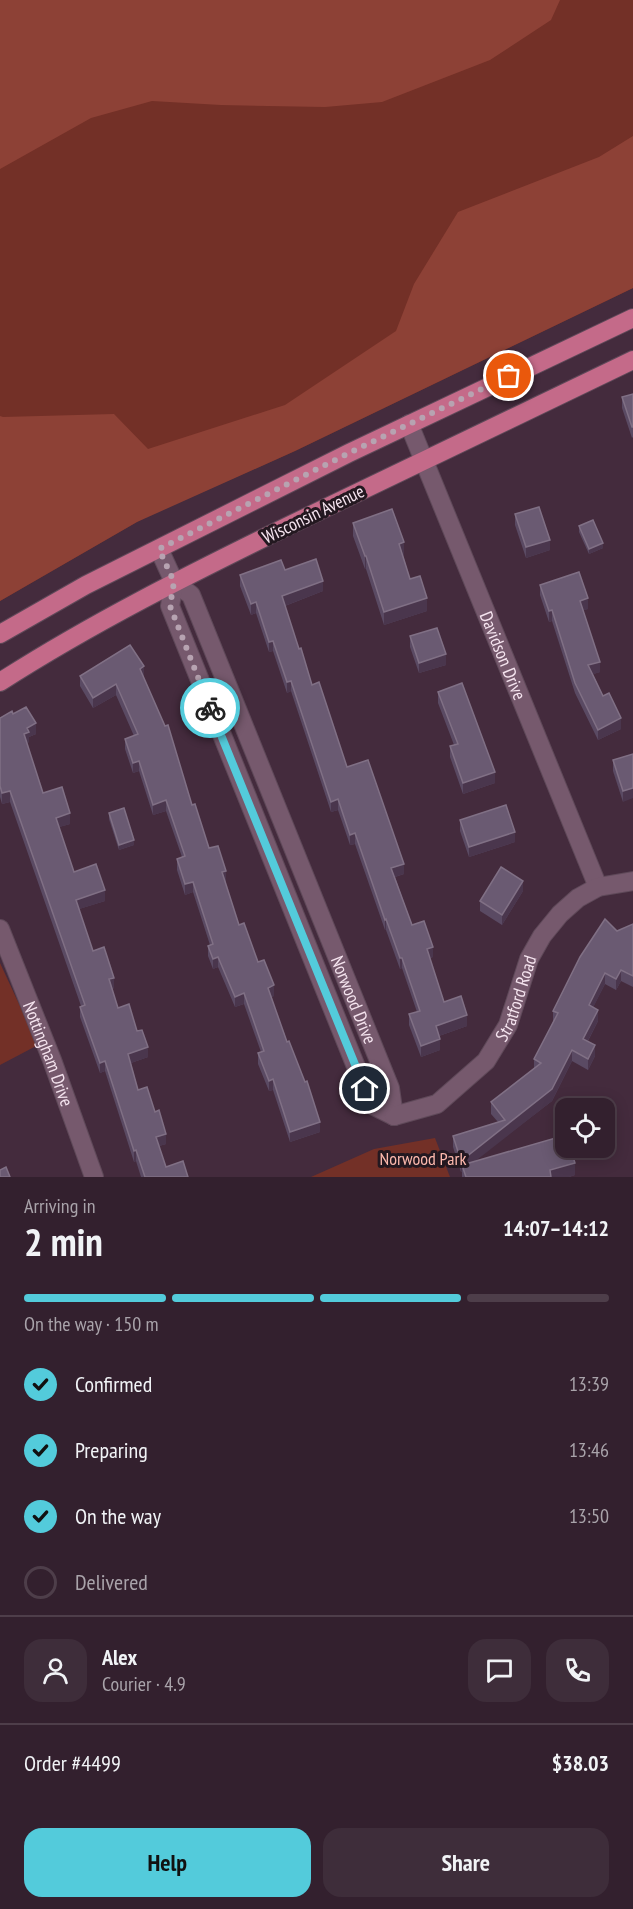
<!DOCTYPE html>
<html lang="en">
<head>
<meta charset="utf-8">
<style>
	:root { --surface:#33202e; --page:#3e2d3a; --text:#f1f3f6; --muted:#a9a3aa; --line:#4e3e4a; --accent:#53cbdb }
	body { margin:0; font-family:"PT Sans Narrow",sans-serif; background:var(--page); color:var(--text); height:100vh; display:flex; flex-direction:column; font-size:22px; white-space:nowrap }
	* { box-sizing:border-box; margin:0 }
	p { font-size:20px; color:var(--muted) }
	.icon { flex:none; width:33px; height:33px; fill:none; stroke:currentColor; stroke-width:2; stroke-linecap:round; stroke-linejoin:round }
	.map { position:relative; height:1177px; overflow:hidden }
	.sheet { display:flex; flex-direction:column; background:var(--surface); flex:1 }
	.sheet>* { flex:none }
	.controls { position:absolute; left:555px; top:1098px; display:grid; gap:12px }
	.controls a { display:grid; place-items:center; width:60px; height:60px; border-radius:12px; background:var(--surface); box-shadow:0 3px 15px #0003,0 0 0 2px var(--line); font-size:30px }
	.pin { position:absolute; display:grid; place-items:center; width:51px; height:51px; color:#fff; margin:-26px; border:3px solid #fff; border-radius:50%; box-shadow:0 2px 6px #0007 }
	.courier { position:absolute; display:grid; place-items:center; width:60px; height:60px; margin:-30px; border:4px solid #53cbdb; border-radius:50%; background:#fff; color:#222; box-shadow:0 2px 8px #0007 }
	.head em { font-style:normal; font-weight:800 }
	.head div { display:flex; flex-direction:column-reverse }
	.head { display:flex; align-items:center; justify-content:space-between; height:102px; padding:0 24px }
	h1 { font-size:39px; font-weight:800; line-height:45px }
	.bar { display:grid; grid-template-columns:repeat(4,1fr); gap:9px 6px; align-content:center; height:72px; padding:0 24px }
	.bar i { height:8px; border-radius:4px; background:var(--line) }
	.bar .on { background:var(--accent) }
	.bar p { grid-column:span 4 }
	.line { display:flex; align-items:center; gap:15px; padding:0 24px; border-top:2px solid var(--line) }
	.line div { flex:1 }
	.round { display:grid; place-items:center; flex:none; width:63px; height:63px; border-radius:18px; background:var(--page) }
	ol { padding:0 24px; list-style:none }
	li { display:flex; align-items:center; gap:18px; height:66px }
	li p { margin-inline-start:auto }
	li .icon { padding:6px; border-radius:50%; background:var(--accent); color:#111; stroke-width:4 }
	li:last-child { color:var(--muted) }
	li i { width:33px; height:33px; border:3px solid var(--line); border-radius:50% }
	.cta { display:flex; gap:12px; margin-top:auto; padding:12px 24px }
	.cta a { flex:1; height:69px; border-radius:18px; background:var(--accent); color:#111; font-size:24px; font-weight:800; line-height:69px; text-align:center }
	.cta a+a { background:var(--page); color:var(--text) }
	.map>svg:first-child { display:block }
	.green { fill:#733027 }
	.forest { fill:#8d4136 }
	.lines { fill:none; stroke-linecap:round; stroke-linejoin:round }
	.street-casing { stroke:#5f4959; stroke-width:20 }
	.primary-casing { stroke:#5f4959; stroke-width:20 }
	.street { stroke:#76596d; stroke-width:18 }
	.primary { stroke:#c46a89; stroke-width:18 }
	.wall { fill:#5a4a63 }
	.shaded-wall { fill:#4a364d }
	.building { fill:#6a5a72; stroke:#807085; stroke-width:1.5 }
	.done { stroke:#b7a3b1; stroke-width:6; stroke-dasharray:0 10.8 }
	.route { stroke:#53cbdb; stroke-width:8 }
	.labels { text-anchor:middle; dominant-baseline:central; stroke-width:6; stroke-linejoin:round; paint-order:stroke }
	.street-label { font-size:18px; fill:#f5e4ef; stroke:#231820 }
	.park-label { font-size:18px; fill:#fdb9ad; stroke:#231820 }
</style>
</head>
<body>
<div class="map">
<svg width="633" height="1177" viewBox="0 0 633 1177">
	<rect width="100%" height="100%" fill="#442b3d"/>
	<g class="green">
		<path d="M0,0H633V288L295,451L142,519L0,601Z"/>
		<path d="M0,963L38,1045L0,1065Z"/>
		<path d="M435,1138L450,1177H311L374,1149Z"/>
	</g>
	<g class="forest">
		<path d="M0,0H560L551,20L490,60L382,102L325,107L221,105L152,101L91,118L0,169Z"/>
		<path d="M633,136V288L295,451L137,522L0,601V416L3,417L114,414L148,449L285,405L396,331L414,284L458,212L599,157Z"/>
	</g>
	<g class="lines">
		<defs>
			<g id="street">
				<path id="s1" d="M409,424L598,887"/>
				<path id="s2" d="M159,549L174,582L191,595L390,1088L394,1116"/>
				<path d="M174,582L170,606L365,1089L374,1106L394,1116"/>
				<path id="s3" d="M0,929L52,1060L94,1177"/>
				<path id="s4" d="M394,1116L437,1104L486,1061L508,1025L529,959L542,936L560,914L578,898L598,887L633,881"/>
			</g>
			<g id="primary">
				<path d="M0,634L86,585L349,453L633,318"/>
				<path d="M0,682C92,623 190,574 288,526C403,470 518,415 633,360"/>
			</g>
		</defs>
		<use href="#street" class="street-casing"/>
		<use href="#primary" class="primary-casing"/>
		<use href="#street" class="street"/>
		<use href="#primary" class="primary"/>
	</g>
	<g class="wall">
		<path d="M633,394V437L632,438L622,408V397Z"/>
		<path d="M515,514L550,550L526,558L515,525Z"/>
		<path d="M353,523L404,555H403L410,579L427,611L384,625L366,569H365L353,536Z"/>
		<path d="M579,526L603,548L589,554L579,532Z"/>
		<path d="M285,570L323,591L285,606L299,649L312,685L347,767L404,874L395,877L412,925L433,957L430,958L444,1002L467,1026L439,1036L440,1050L421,1057L409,1025V1014L417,1012L402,968L400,969L386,930H385L355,844L350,845L338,810L331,812L291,691L287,693L273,651L269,652L256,613L251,615L240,586V575Z"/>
		<path d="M540,585L588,609L583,610L600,672L593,674L603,696L621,729L598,740L575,693L552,621L549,622L540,595Z"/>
		<path d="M410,636L446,665L419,673L410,647Z"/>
		<path d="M80,676L144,677H143L192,805L209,848L226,881L225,882L239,925L274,996L271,997L320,1132L290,1142L273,1090L269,1091L258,1064V1053L261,1052L244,1004L235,1007L218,967L213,969L208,956V946L210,945L193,892L185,895L177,870V859L182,857L166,811L153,815L139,771L133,773L125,749V739L134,736L116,695L93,708L80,686Z"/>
		<path d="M438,692L495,783L463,794L450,757V746L454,745L438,703Z"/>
		<path d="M13,714L36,734L29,737V742L26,743L43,793L70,824L59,827L74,872L105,901L79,909L93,951L114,988L112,989L118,1008L137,1031L148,1057L131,1063L138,1090L166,1144L159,1146L166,1167L188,1177H141L136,1161L134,1162L105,1071L100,1073L80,1017V1007L81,1006L10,802L2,804L0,797V718Z"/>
		<path d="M633,754L623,802L613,771V760Z"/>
		<path d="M109,813L134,845L119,850L109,819Z"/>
		<path d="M460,820L515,842L469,857L460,831Z"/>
		<path d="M523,891L502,925L480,911V901Z"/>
		<path d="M633,924V987L621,981L616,990L605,984L593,1007L598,1021L588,1041L595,1056L588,1070L572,1061L552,1101L474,1161L575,1175L569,1177H462V1171L461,1172L453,1147V1136L498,1122L491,1114V1102L534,1069V1059L553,1022V1011L617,931Z"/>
	</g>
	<g class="shaded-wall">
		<path d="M550,540V550L526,558V547Z"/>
		<path d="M404,542V555L399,557V544Z"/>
		<path d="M603,543V548L589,554V549Z"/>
		<rect x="365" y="556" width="1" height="13"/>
		<path d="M323,581V591L282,607V596Z"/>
		<path d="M427,598V611L384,625V612Z"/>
		<path d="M588,598V609L580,611V601Z"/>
		<path d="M256,602V613L251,615V604Z"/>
		<path d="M552,610V621L549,622V611Z"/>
		<path d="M273,641V651L269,652V642Z"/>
		<path d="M446,654V665L419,673V663Z"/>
		<path d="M600,662V672L588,676V665Z"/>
		<path d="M144,666V677L140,680V669Z"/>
		<path d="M291,681V691L287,693V682Z"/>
		<path d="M116,684V695L93,708V698Z"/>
		<path d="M621,718V729L598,740V730Z"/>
		<path d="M36,723V734L29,737V742L24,745V734L27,728Z"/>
		<path d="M139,761V771L133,773V763Z"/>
		<path d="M495,772V783L463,794V783Z"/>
		<path d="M633,788V798L623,802V791Z"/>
		<path d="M10,791V802L2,804V793Z"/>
		<path d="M338,799V810L331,812V802Z"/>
		<path d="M166,800V811L153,815V805Z"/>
		<path d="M70,813V824L56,828V818Z"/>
		<path d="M515,832V842L469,857V847Z"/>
		<path d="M355,833V844L350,845V835Z"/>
		<path d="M134,840V845L119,850V845Z"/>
		<path d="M404,864V874L391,878V868Z"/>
		<path d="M226,871V881L222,883V872Z"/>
		<path d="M523,881V891L502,925V915Z"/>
		<path d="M193,882V892L185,895V884Z"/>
		<path d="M105,890V901L76,910V900Z"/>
		<path d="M386,919V930H385V920Z"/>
		<path d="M433,947V957L427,959V949Z"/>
		<path d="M218,957V967L213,969V959Z"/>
		<path d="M400,958H402V968L400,969Z"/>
		<path d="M621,970V981L616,990V979Z"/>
		<path d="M605,973V984L589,1016V1005Z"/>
		<path d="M114,978V988L109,990V979Z"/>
		<path d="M274,985V996L268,998V988Z"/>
		<path d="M244,993V1004L235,1007V997Z"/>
		<path d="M598,1010V1021L583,1050V1039Z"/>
		<path d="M467,1015V1026L436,1037V1026Z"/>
		<path d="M440,1039V1050L421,1057V1046Z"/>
		<path d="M595,1045V1056L588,1070V1059Z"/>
		<path d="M148,1047V1057L128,1064V1054Z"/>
		<path d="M572,1050V1061L552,1101L464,1170L462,1165V1171L461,1172V1161L552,1089Z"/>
		<path d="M105,1061V1071L100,1073V1063Z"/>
		<path d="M273,1079V1090L269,1091V1081Z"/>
		<path d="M320,1122V1132L290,1142V1132Z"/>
		<path d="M166,1134V1144L156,1147V1137Z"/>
		<path d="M136,1150V1161L134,1162V1151Z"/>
		<path d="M575,1163V1175L569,1177H550V1170Z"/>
	</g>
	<g class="building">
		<path d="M633,394V427H632L622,397Z"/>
		<path d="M539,507L550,540L526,547L515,514Z"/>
		<path d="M392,509L404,542L399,544L410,579L420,576L427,598L384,612L366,556H365L353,523Z"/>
		<path d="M593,520L603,543L589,549L579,526Z"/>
		<path d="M316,559L323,581L282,596L299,649L301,648L312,685L319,682L347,767L368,760L404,864L391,868L412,925L424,921L433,947L427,949L444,1002L461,996L467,1015L436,1026L440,1039L421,1046L409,1014L420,1011L402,958H400L386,919L385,920L355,833L350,835L338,799L331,802L291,681L287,682L273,641L269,642L256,602L251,604L240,575L281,560L285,570Z"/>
		<path d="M579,572L588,598L580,601L600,662L588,665L603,696L609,693L621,718L598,730L575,683L552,610L549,611L540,585Z"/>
		<path d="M437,628L446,654L419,663L410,636Z"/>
		<path d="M130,645L144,666L140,669L165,726L168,725L192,805L195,804L209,848L218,846L226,871L222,872L239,925L244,923L258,962L264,960L274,985L268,988L287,1042L289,1041L305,1082L307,1081L320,1122L290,1132L273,1079L269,1081L258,1053L264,1051L244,993L235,997L218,957L213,959L208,946L213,944L193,882L185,884L177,859L185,856L166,800L153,805L139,761L133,763L125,739L138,734L116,684L93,698L80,676Z"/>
		<path d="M462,683L495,772L463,783L450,746L458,744L438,692Z"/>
		<path d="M26,707L36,723L27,728L29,732L24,734L43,793L62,787L70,813L56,818L74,872L96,864L105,890L76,900L93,951L104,947L114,978L109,979L118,1008L129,1004L137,1031L142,1030L148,1047L128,1054L138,1090L147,1087L155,1112L159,1110L166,1134L156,1137L166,1167L183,1161L188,1177H145L136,1150L134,1151L105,1061L100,1063L80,1007L85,1005L10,791L2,793L0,786V718L12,711L13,714Z"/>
		<path d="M633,754V788L623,791L613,760Z"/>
		<path d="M506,805L515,832L469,847L460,820Z"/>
		<path d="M124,808L134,840L119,845L109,813Z"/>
		<path d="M501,867L523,881L502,915L480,901Z"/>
		<path d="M605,919L617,931L633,924V976L621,970L616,979L605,973L589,1005L598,1010L583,1039L595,1045L588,1059L572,1050L552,1089L461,1161L453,1136L505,1120L491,1102L541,1063L534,1059L558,1013L553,1011L580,957Z"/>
		<path d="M566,1135V1148H570L575,1163L550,1170L551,1177H466L462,1165Z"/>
		<path d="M6,1167L10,1177H0V1170Z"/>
	</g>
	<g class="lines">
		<path class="done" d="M210,708L170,606L174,582L159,549L349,453L509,376"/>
		<path class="route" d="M210,708L365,1089"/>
	</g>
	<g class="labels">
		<g class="street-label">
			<text transform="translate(313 514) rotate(-26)">Wisconsin Avenue</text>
			<text stroke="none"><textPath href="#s1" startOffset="250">Davidson Drive</textPath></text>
			<text stroke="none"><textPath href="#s4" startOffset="180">Stratford Road</textPath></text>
			<text stroke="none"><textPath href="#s2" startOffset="494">Norwood Drive</textPath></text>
			<text stroke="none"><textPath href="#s3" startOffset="134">Nottingham Drive</textPath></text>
		</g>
		<g class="park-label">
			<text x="423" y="1158">Norwood Park</text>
		</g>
	</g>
</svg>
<div class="controls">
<a><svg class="icon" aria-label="locate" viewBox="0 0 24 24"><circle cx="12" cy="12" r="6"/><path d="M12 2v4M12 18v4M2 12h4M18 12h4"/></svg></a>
</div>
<div class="pin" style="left:509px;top:376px;background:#ea580c"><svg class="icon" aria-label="bag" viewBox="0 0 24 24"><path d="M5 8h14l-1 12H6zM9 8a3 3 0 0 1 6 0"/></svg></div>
<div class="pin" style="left:365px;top:1089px;background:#1f2937"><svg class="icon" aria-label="home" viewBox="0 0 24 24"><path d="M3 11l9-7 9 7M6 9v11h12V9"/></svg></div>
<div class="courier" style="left:210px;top:708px"><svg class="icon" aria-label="bike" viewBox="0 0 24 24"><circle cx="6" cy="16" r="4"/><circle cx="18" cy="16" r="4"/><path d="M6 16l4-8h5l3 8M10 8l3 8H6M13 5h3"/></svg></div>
</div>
<section class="sheet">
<div class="head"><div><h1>2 min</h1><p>Arriving in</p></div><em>14:07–14:12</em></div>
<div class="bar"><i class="on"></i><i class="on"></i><i class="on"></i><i></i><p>On the way · 150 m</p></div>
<ol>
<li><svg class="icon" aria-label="check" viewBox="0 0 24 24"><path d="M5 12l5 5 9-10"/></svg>Confirmed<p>13:39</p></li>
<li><svg class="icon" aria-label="check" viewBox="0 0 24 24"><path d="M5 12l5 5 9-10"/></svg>Preparing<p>13:46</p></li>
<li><svg class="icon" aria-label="check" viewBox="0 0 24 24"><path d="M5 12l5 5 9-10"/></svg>On the way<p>13:50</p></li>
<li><i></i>Delivered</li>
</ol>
<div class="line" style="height:108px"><a class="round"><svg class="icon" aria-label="person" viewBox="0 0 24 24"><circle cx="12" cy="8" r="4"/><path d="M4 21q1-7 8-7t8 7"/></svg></a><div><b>Alex</b><p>Courier · 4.9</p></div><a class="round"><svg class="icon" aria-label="chat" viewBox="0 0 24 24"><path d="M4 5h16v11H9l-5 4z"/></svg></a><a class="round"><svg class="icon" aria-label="phone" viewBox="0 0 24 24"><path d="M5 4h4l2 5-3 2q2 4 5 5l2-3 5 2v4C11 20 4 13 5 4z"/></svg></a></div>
<div class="line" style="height:78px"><div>Order #4499</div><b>$38.03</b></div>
<div class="cta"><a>Help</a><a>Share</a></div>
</section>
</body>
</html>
